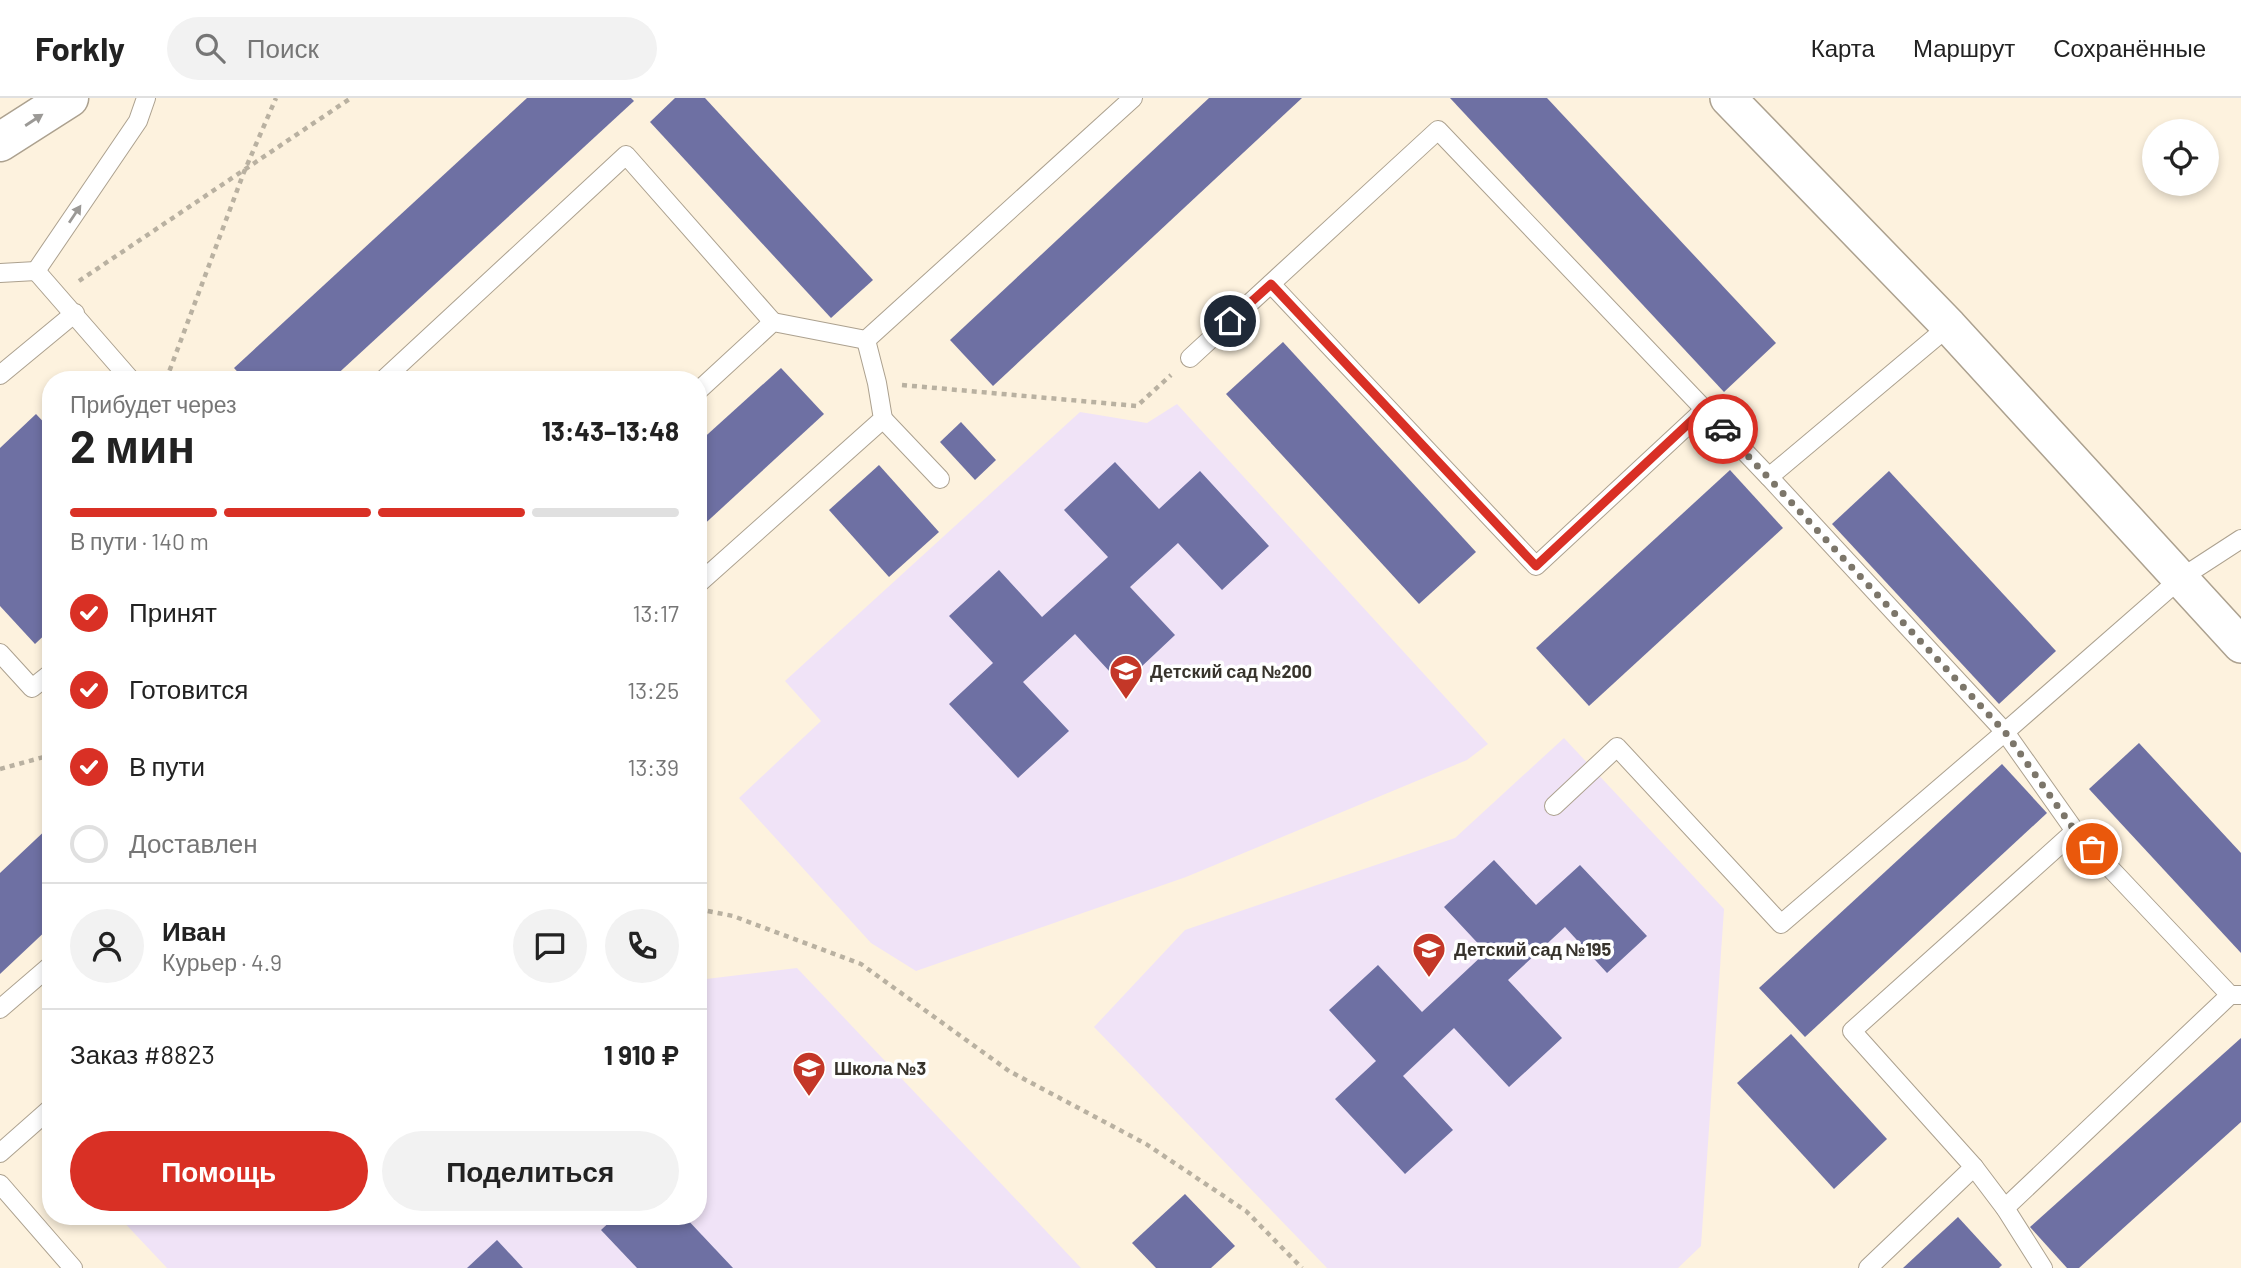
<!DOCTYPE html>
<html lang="ru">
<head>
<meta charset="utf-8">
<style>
	:root { --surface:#fff; --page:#f2f2f2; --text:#222; --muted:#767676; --line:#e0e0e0; --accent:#d93025 }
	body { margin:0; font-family:Barlow,sans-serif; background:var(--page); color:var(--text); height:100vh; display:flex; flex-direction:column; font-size:26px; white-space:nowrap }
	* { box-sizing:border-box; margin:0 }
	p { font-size:23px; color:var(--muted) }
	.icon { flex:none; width:38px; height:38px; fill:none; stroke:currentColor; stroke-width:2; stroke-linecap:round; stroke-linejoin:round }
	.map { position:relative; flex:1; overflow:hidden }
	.panel { position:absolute; left:42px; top:273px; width:665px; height:854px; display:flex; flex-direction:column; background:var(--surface); border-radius:28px; box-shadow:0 4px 10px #0003 }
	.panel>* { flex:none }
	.fabs { position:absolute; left:2142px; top:21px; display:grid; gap:14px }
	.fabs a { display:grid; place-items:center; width:77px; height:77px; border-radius:50%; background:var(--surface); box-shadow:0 4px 10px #0003; font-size:35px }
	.pin { position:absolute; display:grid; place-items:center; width:60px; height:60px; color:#fff; margin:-30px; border:4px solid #fff; border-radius:50%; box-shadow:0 2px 7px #0007 }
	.courier { position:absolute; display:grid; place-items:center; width:70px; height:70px; margin:-35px; border:5px solid #d93025; border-radius:50%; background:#fff; color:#222; box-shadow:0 2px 9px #0007 }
	.headline em { font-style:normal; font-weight:700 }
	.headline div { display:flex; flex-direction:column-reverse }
	.headline { display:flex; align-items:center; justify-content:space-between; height:119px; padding:0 28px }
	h1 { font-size:46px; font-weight:700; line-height:52px }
	.bar { display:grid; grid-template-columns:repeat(4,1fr); gap:10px 7px; align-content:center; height:84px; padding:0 28px }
	.bar i { height:9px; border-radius:5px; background:var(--line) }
	.bar .current { background:var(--accent) }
	.bar p { grid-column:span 4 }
	.line { display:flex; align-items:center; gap:18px; padding:0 28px; border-top:2px solid var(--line) }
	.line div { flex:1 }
	.round { display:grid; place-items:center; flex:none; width:74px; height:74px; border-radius:37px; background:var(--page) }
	ol { padding:0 28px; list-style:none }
	li { display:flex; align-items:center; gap:21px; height:77px }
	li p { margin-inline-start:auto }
	li .icon { padding:7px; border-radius:50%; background:var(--accent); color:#fff; stroke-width:4 }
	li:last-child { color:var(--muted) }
	li i { width:38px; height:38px; border:4px solid var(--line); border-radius:50% }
	.button { display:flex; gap:14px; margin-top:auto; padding:14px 28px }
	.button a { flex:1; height:80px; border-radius:42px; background:var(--accent); color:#fff; font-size:28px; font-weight:700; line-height:80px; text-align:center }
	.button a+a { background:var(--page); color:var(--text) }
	header { display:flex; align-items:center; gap:42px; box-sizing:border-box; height:98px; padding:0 35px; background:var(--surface); border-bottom:2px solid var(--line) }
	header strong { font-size:33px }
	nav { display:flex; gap:38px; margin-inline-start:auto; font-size:24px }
	.search { width:490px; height:63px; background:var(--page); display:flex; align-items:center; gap:18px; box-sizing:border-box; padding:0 24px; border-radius:38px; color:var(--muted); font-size:26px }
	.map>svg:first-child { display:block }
	.education { fill:#f0e3f7 }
	.building { fill:#6e70a3 }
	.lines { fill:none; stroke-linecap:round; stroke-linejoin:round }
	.service-casing { stroke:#aca18f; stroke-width:20 }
	.minor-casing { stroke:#aca18f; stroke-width:38 }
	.primary-casing { stroke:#aca18f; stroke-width:41 }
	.path { stroke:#b9b1a1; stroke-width:4.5; stroke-dasharray:5 5; stroke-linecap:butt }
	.service { stroke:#fff; stroke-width:18 }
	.minor { stroke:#fff; stroke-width:35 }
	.primary { stroke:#fff; stroke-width:38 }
	.oneway { fill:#9b9996 }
	.done { stroke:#7c766a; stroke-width:7; stroke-dasharray:0 12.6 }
	.route { stroke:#d93025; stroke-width:9 }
	.labels { text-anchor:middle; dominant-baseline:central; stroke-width:7; stroke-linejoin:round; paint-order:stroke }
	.poi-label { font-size:18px; font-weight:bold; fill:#37332c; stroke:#fff; text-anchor:start }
</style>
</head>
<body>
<header>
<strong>Forkly</strong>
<div class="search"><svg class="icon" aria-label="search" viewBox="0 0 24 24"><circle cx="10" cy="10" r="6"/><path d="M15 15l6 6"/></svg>Поиск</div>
<nav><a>Карта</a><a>Маршрут</a><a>Сохранённые</a></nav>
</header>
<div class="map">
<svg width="2241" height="1170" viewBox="0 0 2241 1170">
	<rect width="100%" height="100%" fill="#fdf2de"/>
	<g class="education">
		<path d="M1177,306L1488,646L1467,662L1186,779L916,873L871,845L739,700L821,623L785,583L1080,314L1147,325Z"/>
		<path d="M1564,640L1724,811L1701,1148L1678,1170H1327L1094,929L1185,832L1455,740Z"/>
		<path d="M797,870L1081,1170H167L118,1118H698V882Z"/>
	</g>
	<g class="building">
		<path d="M527,0H631L634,3L331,282H245L234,270Z"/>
		<path d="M675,0H705L873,182L831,220L650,24Z"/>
		<path d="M1209,0H1302L993,288L950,242Z"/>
		<path d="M1450,0H1547L1776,245L1724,294Z"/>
		<path d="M1283,244L1476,454L1419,506L1226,296Z"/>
		<path d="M781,270L824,316L698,432V345Z"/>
		<path d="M36,316L51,332V531L35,546L0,508V350Z"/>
		<path d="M961,324L996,362L975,382L940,344Z"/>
		<path d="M1115,364L1159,411L1200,373L1269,448L1222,492L1178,445L1130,489L1175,537L1122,587L1075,536L1023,584L1069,633L1018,680L949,606L993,565L949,518L999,472L1042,519L1108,459L1064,412Z"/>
		<path d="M879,367L939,434L889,479L829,412Z"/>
		<path d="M1730,372L1783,430L1589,608L1536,550Z"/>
		<path d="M1889,373L2056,553L1999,606L1832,426Z"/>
		<path d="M2139,645L2241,755V855L2089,691Z"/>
		<path d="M2002,666L2047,715L1805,939L1759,890Z"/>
		<path d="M51,727V828L0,876V775Z"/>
		<path d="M1494,762L1536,807L1580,767L1647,838L1607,875L1565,829L1508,882L1562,940L1509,989L1454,930L1403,978L1453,1032L1405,1076L1335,1001L1376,963L1329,912L1378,867L1422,914L1486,854L1444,809Z"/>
		<path d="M1791,936L1887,1041L1834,1091L1737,985Z"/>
		<path d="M2241,940V1024L2079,1170H2067L2030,1129Z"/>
		<path d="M1185,1096L1235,1148L1211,1170H1156L1132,1145Z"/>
		<path d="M616,1118H684L733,1170H637L601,1132Z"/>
		<path d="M1958,1119L2002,1167L1999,1170H1903Z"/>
		<path d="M497,1142L523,1170H467Z"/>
	</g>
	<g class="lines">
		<defs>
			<g id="service">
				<path d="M36,173L138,23L146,0"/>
				<path d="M36,173L131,282"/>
				<path d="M0,175L36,173"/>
				<path d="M1271,186L1536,468L1705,311"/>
				<path d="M1949,228L1769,379L2005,634L2181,480L2241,441"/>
				<path d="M1190,260L1438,32L1769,379"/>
				<path d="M0,277L75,215"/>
				<path d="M383,282L626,57L773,224"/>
				<path d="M698,293L773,224L866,242L1133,0"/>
				<path d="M883,321L940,381"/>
				<path d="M698,486L883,321L877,285L866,242"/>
				<path d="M0,555L32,590L51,575"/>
				<path d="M1554,708L1617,649L1781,826L2005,634L2075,733"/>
				<path d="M0,911L51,867"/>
				<path d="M0,1055L51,1010"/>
				<path d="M0,1086L73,1170"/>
				<path d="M2005,1110L2230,897H2241"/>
				<path d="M1868,1170L1974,1069"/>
				<path d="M2043,1170L2005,1110L1974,1069L1852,933L2075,733L2230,897"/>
			</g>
			<path id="minor" d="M1728,0L1949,228L2241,547"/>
			<path id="primary" d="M0,44L69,0"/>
		</defs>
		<use href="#service" class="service-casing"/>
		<use href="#minor" class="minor-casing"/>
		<use href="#primary" class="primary-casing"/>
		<g class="path">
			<path d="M79,183L351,0"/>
			<path d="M166,282L244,74L276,0"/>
			<path d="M902,287L1137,308L1171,277"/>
			<path d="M0,671L51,657"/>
			<path d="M698,811L733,818L861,866L1009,973L1146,1046L1246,1113L1302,1170"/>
		</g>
		<use href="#service" class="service"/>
		<use href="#minor" class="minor"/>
		<use href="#primary" class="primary"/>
	</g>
	<defs><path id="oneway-solid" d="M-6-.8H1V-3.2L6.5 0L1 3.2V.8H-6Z" transform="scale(1.75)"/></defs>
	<g class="oneway">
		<use href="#oneway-solid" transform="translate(34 22) rotate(-33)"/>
		<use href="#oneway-solid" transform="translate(75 116) rotate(-56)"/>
	</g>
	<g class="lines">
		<path class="done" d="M1723,331L2005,634L2075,733L2092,751"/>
		<path class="route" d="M1230,223L1271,186L1536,468L1704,311L1723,331"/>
	</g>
	<defs>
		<symbol id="school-pin" viewBox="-11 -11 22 30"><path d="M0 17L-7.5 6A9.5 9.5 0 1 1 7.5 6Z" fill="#c43728" stroke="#fff"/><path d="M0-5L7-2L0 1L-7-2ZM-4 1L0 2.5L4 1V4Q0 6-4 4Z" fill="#fff"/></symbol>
	</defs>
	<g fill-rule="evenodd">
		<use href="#school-pin" x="1107" y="554" width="38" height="52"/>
		<use href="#school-pin" x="1410" y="832" width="38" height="52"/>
		<use href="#school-pin" x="790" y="951" width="38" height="52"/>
	</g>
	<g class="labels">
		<g class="poi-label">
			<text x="1150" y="573">Детский сад №200</text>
			<text x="1454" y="851">Детский сад №195</text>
			<text x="834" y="970">Школа №3</text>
		</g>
	</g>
</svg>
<div class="fabs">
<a><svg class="icon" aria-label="locate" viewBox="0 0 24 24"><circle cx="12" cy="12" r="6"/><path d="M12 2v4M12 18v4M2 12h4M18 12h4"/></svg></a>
</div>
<div class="pin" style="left:2092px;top:751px;background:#ea580c"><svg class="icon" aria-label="bag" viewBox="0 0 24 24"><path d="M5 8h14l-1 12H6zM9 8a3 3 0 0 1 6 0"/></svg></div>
<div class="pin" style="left:1230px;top:223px;background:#1f2937"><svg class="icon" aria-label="home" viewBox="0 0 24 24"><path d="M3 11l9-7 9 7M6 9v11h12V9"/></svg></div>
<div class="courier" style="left:1723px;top:331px"><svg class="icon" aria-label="car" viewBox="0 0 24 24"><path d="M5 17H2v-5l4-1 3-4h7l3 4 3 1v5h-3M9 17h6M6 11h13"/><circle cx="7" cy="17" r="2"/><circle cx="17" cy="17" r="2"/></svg></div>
<section class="panel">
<div class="headline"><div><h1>2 мин</h1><p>Прибудет через</p></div><em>13:43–13:48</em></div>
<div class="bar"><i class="current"></i><i class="current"></i><i class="current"></i><i></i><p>В пути · 140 m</p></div>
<ol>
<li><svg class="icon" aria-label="check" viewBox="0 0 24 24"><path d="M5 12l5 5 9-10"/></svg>Принят<p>13:17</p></li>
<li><svg class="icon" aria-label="check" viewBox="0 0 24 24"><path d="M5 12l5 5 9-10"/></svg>Готовится<p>13:25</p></li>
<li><svg class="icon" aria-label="check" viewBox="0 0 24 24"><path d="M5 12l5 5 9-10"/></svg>В пути<p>13:39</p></li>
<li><i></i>Доставлен</li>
</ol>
<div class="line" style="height:126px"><a class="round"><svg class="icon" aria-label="person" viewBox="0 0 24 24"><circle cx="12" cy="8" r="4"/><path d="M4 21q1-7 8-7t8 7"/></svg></a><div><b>Иван</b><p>Курьер · 4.9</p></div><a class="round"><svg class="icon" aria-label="chat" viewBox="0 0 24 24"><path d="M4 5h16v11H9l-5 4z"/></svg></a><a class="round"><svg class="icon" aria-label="phone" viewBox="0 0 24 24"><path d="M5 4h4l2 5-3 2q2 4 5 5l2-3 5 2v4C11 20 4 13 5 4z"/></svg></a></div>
<div class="line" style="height:91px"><div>Заказ #8823</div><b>1 910 ₽</b></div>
<div class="button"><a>Помощь</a><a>Поделиться</a></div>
</section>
</div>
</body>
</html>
